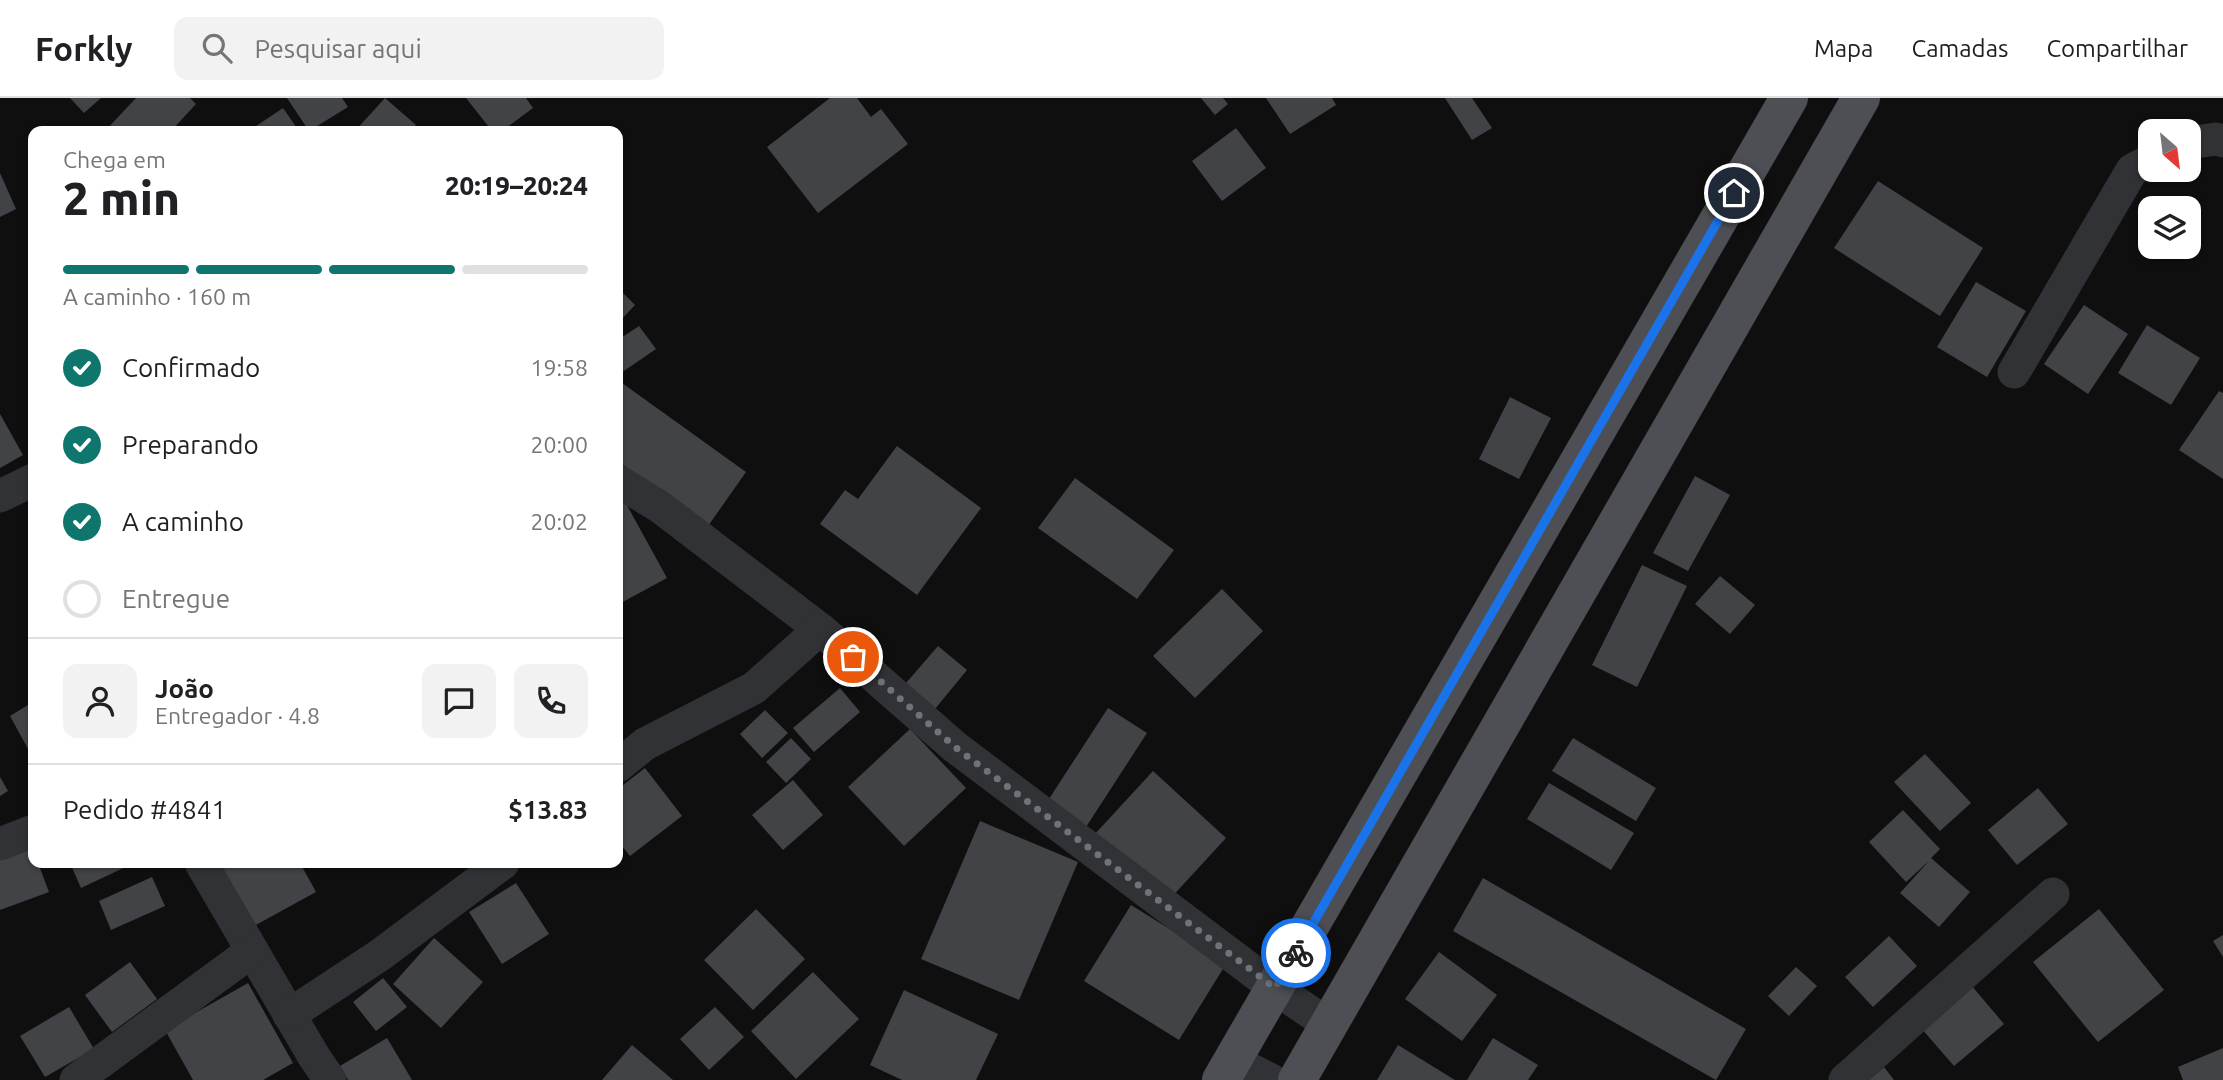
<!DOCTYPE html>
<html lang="pt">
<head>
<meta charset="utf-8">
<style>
	:root { --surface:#fff; --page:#f2f2f2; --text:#202124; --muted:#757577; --line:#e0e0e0; --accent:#0f766e }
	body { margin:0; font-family:Ubuntu,sans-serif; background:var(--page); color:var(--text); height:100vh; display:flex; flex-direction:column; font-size:26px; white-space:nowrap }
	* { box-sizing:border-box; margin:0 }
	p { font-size:23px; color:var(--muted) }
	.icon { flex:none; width:38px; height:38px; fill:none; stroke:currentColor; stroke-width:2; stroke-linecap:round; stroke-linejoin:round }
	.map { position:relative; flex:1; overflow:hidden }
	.drawer { position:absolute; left:28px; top:28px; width:595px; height:742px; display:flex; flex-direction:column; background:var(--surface); border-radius:14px; box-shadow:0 2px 5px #0004 }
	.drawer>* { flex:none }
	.needle { width:46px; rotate:152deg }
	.tools { position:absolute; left:2138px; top:21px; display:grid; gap:14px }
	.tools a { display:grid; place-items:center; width:63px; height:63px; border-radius:14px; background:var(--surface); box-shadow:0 2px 5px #0004; font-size:35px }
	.pin { position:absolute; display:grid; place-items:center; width:60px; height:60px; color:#fff; margin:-30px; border:4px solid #fff; border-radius:50%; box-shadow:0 2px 7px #0007 }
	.courier { position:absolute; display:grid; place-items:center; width:70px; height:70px; margin:-35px; border:5px solid #1a73e8; border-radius:50%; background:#fff; color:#222; box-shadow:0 2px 9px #0007 }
	.head em { font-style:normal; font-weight:800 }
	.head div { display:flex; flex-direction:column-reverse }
	.head { display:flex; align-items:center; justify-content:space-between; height:119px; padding:0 35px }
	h1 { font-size:46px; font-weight:800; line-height:52px }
	.bar { display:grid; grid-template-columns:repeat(4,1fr); gap:10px 7px; align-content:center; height:84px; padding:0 35px }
	.bar i { height:9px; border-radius:5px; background:var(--line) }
	.bar .on { background:var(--accent) }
	.bar p { grid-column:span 4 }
	.line { display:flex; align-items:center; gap:18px; padding:0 35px; border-top:2px solid var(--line) }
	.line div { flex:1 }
	.round { display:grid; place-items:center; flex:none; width:74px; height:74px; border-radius:14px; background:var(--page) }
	ol { padding:0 35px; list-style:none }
	li { display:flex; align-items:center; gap:21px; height:77px }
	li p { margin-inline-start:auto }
	li .icon { padding:7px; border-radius:50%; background:var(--accent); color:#fff; stroke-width:4 }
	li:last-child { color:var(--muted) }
	li i { width:38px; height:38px; border:4px solid var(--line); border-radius:50% }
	header { display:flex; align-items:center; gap:42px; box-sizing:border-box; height:98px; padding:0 35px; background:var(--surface); border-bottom:2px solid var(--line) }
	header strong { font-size:33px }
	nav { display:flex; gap:38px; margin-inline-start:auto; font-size:24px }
	.search { width:490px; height:63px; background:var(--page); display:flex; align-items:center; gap:18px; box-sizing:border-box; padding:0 24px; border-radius:14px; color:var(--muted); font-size:26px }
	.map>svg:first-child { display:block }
	.building { fill:#414346 }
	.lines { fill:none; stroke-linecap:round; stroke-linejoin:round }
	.minor { stroke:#313235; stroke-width:33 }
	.primary { stroke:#4d4f54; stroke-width:38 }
	.done { stroke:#6f7278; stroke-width:7; stroke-dasharray:0 12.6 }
	.route { stroke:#1a73e8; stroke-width:9 }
</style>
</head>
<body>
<header>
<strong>Forkly</strong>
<div class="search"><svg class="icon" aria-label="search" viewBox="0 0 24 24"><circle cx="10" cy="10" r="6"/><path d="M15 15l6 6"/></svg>Pesquisar aqui</div>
<nav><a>Mapa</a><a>Camadas</a><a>Compartilhar</a></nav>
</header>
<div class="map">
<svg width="2223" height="982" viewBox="0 0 2223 982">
	<rect width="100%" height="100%" fill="#0f0f10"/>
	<g class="building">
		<path d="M70,0H101L84,15Z"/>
		<path d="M136,0H190L196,6L171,33H105Z"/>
		<path d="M287,0H342L348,9L309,33Z"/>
		<path d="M385,0L416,27L410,33H355Z"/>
		<path d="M466,0H526L533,10L502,33H492Z"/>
		<path d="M830,0H857L871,19L881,11L908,46L818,115L767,49Z"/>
		<path d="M1201,0H1223L1228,6L1215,17Z"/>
		<path d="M1266,0H1332L1336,7L1290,36Z"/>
		<path d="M1445,0H1472L1492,30L1472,42Z"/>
		<path d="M283,10L299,33H249Z"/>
		<path d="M1236,30L1266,70L1222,103L1192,63Z"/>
		<path d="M0,75L16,111L0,119Z"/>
		<path d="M1878,83L1983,150L1940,218L1834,150Z"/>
		<path d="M1976,184L2026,213L1987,279L1937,249Z"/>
		<path d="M618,190L635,207L618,225Z"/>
		<path d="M2084,207L2128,236L2088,296L2044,266Z"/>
		<path d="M2147,227L2200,260L2171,307L2118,275Z"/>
		<path d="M639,228L656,251L618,277V242Z"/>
		<path d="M622,285L746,374L708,428L618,363V291Z"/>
		<path d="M2219,293L2223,295V381L2179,352Z"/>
		<path d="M1510,299L1551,320L1519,381L1479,361Z"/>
		<path d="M0,316L23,357L0,370Z"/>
		<path d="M897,348L981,410L917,497L820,426L845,392L858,401Z"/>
		<path d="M1695,378L1730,397L1688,473L1653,455Z"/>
		<path d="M1075,380L1174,452L1137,501L1038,430Z"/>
		<path d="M618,391L667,480L619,506L618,504Z"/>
		<path d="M1642,467L1687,488L1637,589L1592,567Z"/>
		<path d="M1720,478L1755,507L1730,536L1695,506Z"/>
		<path d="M1222,491L1263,533L1195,600L1153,558Z"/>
		<path d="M938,548L967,572L930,617L900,592Z"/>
		<path d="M840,590L860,614L814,654L793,630Z"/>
		<path d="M33,604V660L10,618Z"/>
		<path d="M1108,610L1147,635L1086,729L1047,704Z"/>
		<path d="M765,612L788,635L762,660L740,636Z"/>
		<path d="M910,631L966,690L904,748L848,689Z"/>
		<path d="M791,640L811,661L786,685L766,664Z"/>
		<path d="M1573,640L1656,690L1636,723L1552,673Z"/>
		<path d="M1925,656L1971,705L1940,733L1894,684Z"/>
		<path d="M645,670L682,718L630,758L618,743V691Z"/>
		<path d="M1153,673L1226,740L1168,803L1095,736Z"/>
		<path d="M0,679L8,693L0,698Z"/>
		<path d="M793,682L823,717L783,752L752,717Z"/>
		<path d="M1549,685L1634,735L1611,772L1527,721Z"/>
		<path d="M2038,690L2068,726L2017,767L1988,732Z"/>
		<path d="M1903,712L1940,751L1931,760L1970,794L1939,829L1900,795L1929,763L1906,784L1869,744Z"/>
		<path d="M980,723L1078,764L1019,902L921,861Z"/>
		<path d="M33,750V765H38L49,794L0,812V762Z"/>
		<path d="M70,765H134L81,790Z"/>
		<path d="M219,765H300L316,794L254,828Z"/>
		<path d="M152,779L165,808L111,832L99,803Z"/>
		<path d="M1483,780L1746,931L1716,982L1453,833Z"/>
		<path d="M516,785L549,836L502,866L469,814Z"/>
		<path d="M1131,807L1226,866L1179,942L1084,883Z"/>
		<path d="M756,811L805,861L753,912L704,862Z"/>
		<path d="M2099,811L2164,892L2098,944L2033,864Z"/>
		<path d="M2223,837V859L2213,843Z"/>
		<path d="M1889,838L1917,868L1873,909L1845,879Z"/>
		<path d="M434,840L483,884L441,930L393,886Z"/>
		<path d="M1439,854L1497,897L1462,943L1405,901Z"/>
		<path d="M130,864L157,901L112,934L85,897Z"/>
		<path d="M1796,869L1817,888L1789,918L1768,898Z"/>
		<path d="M813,874L859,921L796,981L751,933Z"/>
		<path d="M383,880L407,909L376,933L353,904Z"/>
		<path d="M248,885L293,965L263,982H193L165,932Z"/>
		<path d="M1971,887L2004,926L1954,968L1921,930Z"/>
		<path d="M904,892L998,936L976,982H902L870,967Z"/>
		<path d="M69,909L94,951L45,979L20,938Z"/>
		<path d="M715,909L744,939L709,972L680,941Z"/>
		<path d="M387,940L412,982H348L340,968Z"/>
		<path d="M1493,940L1538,967L1528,982H1467Z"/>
		<path d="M632,947L673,982H602Z"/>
		<path d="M1398,947L1455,982H1377Z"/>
		<path d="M2223,950V982H2183L2178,969Z"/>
		<path d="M1884,969L1894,982H1869Z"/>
	</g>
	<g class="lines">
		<g class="minor">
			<path d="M2189,45L2216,41L2223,43"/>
			<path d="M2014,274L2132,72L2151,62"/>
			<path d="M618,383L660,409L820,531L955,649L1275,890L1329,927"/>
			<path d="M0,398L33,382"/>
			<path d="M618,668L645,646L754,590L820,531"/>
			<path d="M0,746L33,733"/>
			<path d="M201,765L313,957L330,982"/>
			<path d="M289,917L380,857L503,765"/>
			<path d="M1232,962L1271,982"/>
			<path d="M76,982L252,853"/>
			<path d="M1845,982L2053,796"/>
		</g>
		<g class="primary">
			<path d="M1221,982L1789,0"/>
			<path d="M1297,982L1861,0"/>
		</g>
	</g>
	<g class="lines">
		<path class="done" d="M853,559L955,649L1275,890L1296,855"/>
		<path class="route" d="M1296,855L1734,95"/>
	</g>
</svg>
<div class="tools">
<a><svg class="needle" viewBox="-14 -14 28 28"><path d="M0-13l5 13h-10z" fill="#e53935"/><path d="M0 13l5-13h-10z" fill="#757577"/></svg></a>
<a><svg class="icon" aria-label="layers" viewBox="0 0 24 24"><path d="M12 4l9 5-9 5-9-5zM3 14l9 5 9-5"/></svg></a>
</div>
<div class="pin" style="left:853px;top:559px;background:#ea580c"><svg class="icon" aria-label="bag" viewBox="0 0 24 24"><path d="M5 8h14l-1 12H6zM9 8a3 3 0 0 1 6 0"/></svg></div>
<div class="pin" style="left:1734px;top:95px;background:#1f2937"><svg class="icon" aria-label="home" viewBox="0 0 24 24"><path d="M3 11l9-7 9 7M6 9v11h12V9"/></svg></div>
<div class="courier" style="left:1296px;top:855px"><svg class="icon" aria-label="bike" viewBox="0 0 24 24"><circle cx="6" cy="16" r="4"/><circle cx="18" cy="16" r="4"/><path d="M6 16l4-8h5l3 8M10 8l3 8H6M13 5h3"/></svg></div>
<section class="drawer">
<div class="head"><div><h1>2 min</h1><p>Chega em</p></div><em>20:19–20:24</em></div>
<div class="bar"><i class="on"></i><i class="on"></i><i class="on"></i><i></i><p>A caminho · 160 m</p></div>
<ol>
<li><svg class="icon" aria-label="check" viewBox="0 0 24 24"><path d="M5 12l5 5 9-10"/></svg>Confirmado<p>19:58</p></li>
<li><svg class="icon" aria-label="check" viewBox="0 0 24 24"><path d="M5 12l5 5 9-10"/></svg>Preparando<p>20:00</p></li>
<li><svg class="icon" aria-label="check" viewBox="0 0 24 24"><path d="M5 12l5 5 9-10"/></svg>A caminho<p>20:02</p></li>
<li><i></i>Entregue</li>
</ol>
<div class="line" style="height:126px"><a class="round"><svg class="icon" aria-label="person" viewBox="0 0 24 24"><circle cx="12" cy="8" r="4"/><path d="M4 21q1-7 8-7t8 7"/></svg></a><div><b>João</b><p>Entregador · 4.8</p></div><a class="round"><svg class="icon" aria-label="chat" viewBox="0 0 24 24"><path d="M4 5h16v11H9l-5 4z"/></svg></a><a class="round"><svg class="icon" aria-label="phone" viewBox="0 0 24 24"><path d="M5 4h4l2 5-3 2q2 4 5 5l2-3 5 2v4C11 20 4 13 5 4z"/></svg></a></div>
<div class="line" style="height:91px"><div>Pedido #4841</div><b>$13.83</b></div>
</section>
</div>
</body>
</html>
